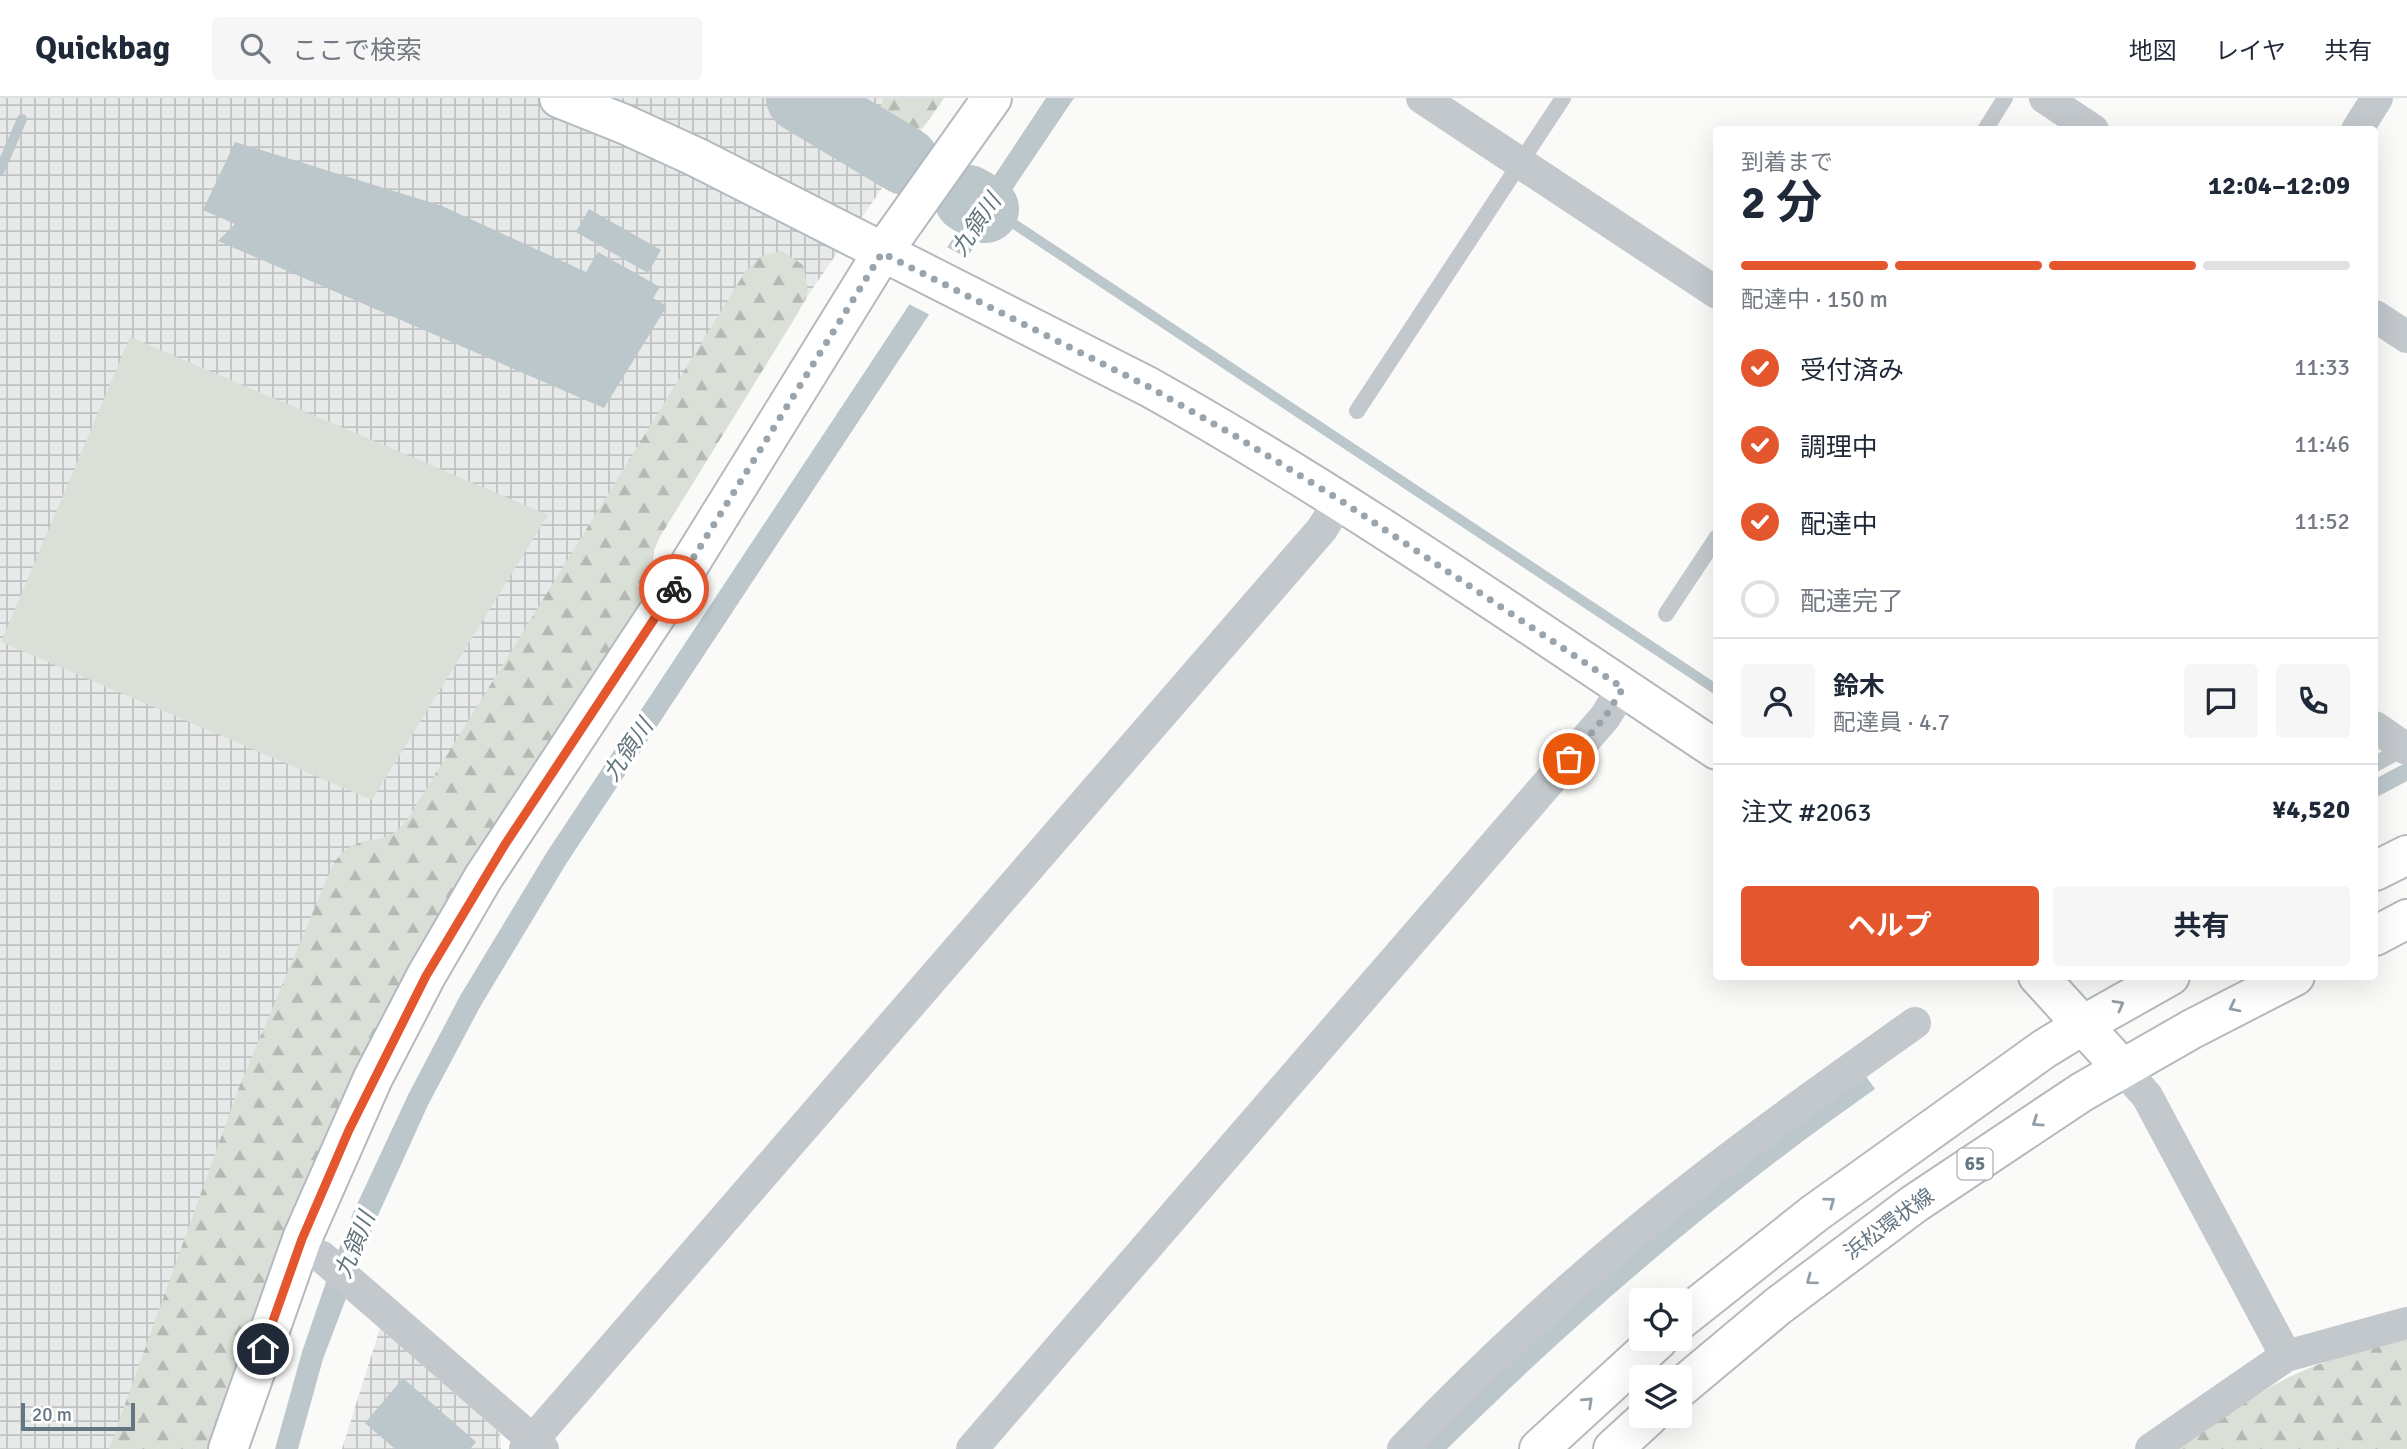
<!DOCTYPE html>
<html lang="ja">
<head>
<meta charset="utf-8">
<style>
	:root { --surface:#fff; --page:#f6f6f7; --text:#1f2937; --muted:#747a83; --line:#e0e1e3; --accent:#e4572e }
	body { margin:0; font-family:Signika,"Noto Sans JP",sans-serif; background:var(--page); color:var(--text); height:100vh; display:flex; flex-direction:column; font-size:26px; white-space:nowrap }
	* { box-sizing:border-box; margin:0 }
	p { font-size:23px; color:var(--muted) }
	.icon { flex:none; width:38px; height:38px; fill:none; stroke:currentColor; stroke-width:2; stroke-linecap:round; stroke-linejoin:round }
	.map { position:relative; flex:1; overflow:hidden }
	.details { position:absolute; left:1713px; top:28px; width:665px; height:854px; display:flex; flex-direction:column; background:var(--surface); border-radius:7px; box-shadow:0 7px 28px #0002 }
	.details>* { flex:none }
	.tools { position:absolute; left:1629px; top:1190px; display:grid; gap:14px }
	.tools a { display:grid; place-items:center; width:63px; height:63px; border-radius:7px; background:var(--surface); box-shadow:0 7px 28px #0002; font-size:35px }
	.scale { position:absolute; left:21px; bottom:18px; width:114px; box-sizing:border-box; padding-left:7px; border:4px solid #657683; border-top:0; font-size:19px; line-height:24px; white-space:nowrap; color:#657683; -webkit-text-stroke:5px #fff; paint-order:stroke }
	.pin { position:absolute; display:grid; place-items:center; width:60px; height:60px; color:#fff; margin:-30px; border:4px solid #fff; border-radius:50%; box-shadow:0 2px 7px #0007 }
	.courier { position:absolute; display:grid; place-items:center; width:70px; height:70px; margin:-35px; border:5px solid #e4572e; border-radius:50%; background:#fff; color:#222; box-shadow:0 2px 9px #0007 }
	.head em { font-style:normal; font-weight:700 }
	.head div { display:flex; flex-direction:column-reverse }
	.head { display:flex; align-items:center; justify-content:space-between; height:119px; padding:0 28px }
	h1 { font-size:46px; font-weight:700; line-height:52px }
	.bar { display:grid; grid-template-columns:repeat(4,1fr); gap:10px 7px; align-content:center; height:84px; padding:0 28px }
	.bar i { height:9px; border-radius:5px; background:var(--line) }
	.bar .selected { background:var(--accent) }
	.bar p { grid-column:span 4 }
	.line { display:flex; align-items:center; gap:18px; padding:0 28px; border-top:2px solid var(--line) }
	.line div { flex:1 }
	.round { display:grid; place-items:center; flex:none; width:74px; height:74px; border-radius:7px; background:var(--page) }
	ol { padding:0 28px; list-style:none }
	li { display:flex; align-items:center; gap:21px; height:77px }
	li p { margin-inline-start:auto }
	li .icon { padding:7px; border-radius:50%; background:var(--accent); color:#fff; stroke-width:4 }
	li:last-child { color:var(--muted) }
	li i { width:38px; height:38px; border:4px solid var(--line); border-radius:50% }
	.action { display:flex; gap:14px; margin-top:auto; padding:14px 28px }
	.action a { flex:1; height:80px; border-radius:7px; background:var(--accent); color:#fff; font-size:28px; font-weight:700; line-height:80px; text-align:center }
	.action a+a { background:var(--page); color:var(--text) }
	header { display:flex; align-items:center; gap:42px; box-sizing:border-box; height:98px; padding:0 35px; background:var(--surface); border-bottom:2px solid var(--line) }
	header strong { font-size:33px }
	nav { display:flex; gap:38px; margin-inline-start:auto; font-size:24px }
	.search { width:490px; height:63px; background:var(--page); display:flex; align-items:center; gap:18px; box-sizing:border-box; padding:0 24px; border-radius:7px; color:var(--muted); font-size:26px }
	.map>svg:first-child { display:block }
	.industrial { fill:url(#industrial-grid) }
	.forest { fill:url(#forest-firs) }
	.park { fill:#dadfd7 }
	.water { fill:#bbc7cb }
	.pier { fill:#fafaf8 }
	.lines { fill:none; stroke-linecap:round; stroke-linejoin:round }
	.stream { stroke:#bbc7cb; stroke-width:10 }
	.river { stroke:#bbc7cb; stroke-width:68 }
	.secondary-casing { stroke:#b3babf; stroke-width:42 }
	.primary-casing { stroke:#b5babe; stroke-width:42 }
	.lane { stroke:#c3c8cc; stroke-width:16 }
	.street { stroke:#c3c8cc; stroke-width:32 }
	.secondary { stroke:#fff; stroke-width:38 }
	.primary { stroke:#fff; stroke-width:38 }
	.oneway { stroke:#939fa8 }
	.done { stroke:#99a4ac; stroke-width:7; stroke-dasharray:0 12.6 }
	.route { stroke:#e4572e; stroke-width:9 }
	.labels { text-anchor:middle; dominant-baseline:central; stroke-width:7; stroke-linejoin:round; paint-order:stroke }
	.shield { fill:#fff; stroke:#939fa8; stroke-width:2 }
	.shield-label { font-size:19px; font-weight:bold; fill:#657683 }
	.street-label { font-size:21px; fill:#657683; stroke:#fff }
	.water-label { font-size:23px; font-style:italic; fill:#60757c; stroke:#fff }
</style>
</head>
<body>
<header>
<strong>Quickbag</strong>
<div class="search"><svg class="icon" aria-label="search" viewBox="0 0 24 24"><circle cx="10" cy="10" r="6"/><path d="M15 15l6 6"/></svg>ここで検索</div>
<nav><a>地図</a><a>レイヤ</a><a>共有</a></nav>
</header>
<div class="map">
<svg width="2407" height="1351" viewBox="0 0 2407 1351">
	<defs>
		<pattern id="industrial-grid" width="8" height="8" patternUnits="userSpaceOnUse" patternTransform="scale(1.75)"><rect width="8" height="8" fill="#e8e9e9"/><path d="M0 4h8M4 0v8" fill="none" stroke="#c0c1c2"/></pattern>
		<pattern id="forest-firs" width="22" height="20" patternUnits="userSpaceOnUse" patternTransform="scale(1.75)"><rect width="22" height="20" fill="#dadfd7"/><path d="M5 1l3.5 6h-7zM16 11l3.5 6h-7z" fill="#b4b9b4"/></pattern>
	</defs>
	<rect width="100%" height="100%" fill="#fafaf8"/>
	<g class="industrial">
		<path d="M0,0H944L813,190L659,440L654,452L652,480L500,723L210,1351H0Z"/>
		<path d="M380,1230L500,1335L501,1351H342Z"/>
	</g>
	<g class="forest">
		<path d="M883,0H944C929,21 922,36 896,43L883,35L879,18Z"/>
		<path d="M782,153L803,167L808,193L798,215L659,440L654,452L650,493L500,723L210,1351H109L238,992L334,764L346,751L361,744L380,741L396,734L407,722L745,174L761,158Z"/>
		<path d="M2407,1241V1351H2178C2217,1325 2255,1294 2298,1275C2333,1259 2370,1251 2407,1241Z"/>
	</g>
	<path class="park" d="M130,239L548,417L372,702L1,544Z"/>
	<g class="water">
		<path d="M1046,0H1074L971,153L566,766L480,909L428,1007L375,1124L323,1261L298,1351H275L302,1254L326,1184L353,1115L408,997L460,898L547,754Z"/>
		<path d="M235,44L442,108L586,174L598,154L660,189L653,200L667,208L604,310L218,143L235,126L203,112Z"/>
		<path d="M589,111L661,152L648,175L576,134Z"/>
		<path d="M2407,664V683L2375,700V681Z"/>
		<path d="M1865,977L1875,991C1721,1099 1580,1219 1447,1351H1423C1509,1264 1599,1181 1694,1104C1750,1060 1809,1020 1865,977Z"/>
		<path d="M403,1280L476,1344L470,1351H395L365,1325Z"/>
	</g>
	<path class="pier" d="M943,147L970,161L932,218L905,204Z"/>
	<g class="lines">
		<g class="stream">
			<path d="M0,72L22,21"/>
			<path d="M987,108L1717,592"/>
		</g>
		<g class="river">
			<path d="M800,0L905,63"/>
			<path d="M968,101L985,111"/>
		</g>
		<defs>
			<g id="secondary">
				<path d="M559,0L624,26L696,59L1149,289C1345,399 1530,528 1717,652"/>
				<path d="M2038,878L2122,970"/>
				<path d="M228,1351L302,1141L373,980L426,878L483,780L686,472L882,155L992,0"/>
			</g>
			<g id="primary">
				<path d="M2375,773L2407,757"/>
				<path d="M2375,838L2407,821"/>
				<path d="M1680,1222L1815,1115L2044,951L2083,927L2170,878"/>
				<path d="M1680,1290L1778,1208L1914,1106L2082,994L2192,931L2295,878"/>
				<path d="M1539,1351L1659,1241"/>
				<path d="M1613,1351L1649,1318"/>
			</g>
		</defs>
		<use href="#secondary" class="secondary-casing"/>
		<use href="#primary" class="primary-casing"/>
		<g class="lane">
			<path d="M1985,32L2005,0"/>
			<path d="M1357,313L1563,0"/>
			<path d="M1666,516L1717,439"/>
			<path d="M2375,666L2405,650"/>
		</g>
		<g class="street">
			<path d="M1422,0L1717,195"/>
			<path d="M2045,0L2093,32"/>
			<path d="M2357,32L2377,0"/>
			<path d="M2375,218L2407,239"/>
			<path d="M2375,629L2405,650L2407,649"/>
			<path d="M2122,970L2147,998L2286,1258"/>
			<path d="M298,1150L322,1159L543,1351"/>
			<path d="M525,1351L1322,431L1340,402"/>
			<path d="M972,1351L1605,619L1623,590"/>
			<path d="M1403,1351C1492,1258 1588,1170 1689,1091C1763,1033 1839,979 1915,925"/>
			<path d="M2151,1351L2286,1258L2407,1225"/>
		</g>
		<use href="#secondary" class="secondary"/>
		<use href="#primary" class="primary"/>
	</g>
	<defs><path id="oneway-chevron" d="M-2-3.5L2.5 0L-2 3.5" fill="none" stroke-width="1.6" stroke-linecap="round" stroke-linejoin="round" transform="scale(1.75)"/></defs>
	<g class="oneway">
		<use href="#oneway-chevron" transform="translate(2119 907) rotate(-29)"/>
		<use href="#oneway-chevron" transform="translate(2234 909) rotate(153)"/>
		<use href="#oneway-chevron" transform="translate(2037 1024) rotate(146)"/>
		<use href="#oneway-chevron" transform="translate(1830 1104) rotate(-36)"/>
		<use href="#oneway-chevron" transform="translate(1811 1182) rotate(143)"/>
		<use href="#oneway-chevron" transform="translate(1588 1304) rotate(-43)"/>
	</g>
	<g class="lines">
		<path class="done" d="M674,491L882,155L1149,289L1237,339L1340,402L1623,590L1605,619L1569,661"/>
		<path class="route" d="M263,1251L302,1141L349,1032L426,878L504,748L674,491"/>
	</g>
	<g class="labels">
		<rect class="shield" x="1957.5" y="1050.5" width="35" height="31" rx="5"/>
		<g class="shield-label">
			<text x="1975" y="1066">65</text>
		</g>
		<g class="street-label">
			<text transform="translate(1889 1126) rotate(-36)">浜松環状線</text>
		</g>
		<g class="water-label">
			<text transform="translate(976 127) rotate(-56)">九領川</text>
			<text transform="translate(628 652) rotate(-56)">九領川</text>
			<text transform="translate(355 1147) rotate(-68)">九領川</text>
		</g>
	</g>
</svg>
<div class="tools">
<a><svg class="icon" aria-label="locate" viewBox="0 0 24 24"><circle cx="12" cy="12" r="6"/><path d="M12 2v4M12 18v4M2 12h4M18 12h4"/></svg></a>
<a><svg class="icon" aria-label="layers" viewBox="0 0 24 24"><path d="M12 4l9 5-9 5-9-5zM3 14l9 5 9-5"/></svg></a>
</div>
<div class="scale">20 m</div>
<div class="pin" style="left:1569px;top:661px;background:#ea580c"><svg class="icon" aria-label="bag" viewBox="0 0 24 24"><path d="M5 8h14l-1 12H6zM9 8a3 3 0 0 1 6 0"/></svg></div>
<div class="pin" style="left:263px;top:1251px;background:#1f2937"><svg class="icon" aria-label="home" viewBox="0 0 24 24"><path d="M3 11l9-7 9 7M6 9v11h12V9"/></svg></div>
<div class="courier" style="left:674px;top:491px"><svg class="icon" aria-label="bike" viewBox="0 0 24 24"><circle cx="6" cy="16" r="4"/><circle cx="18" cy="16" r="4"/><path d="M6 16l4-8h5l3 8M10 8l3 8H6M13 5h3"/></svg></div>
<section class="details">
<div class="head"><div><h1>2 分</h1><p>到着まで</p></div><em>12:04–12:09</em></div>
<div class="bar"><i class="selected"></i><i class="selected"></i><i class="selected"></i><i></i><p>配達中 · 150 m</p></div>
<ol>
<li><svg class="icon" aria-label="check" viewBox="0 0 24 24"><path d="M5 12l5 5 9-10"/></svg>受付済み<p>11:33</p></li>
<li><svg class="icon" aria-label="check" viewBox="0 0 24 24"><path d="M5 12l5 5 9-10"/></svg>調理中<p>11:46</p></li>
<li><svg class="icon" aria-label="check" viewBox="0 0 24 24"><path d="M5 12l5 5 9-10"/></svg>配達中<p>11:52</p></li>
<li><i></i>配達完了</li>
</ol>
<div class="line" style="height:126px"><a class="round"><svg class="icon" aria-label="person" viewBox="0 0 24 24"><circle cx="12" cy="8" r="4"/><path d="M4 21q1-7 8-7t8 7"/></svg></a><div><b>鈴木</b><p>配達員 · 4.7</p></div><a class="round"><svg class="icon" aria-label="chat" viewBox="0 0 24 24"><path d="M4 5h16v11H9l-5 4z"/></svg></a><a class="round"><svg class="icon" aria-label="phone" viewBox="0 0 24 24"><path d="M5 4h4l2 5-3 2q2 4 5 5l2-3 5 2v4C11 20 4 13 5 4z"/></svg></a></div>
<div class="line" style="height:91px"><div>注文 #2063</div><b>¥4,520</b></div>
<div class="action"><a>ヘルプ</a><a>共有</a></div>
</section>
</div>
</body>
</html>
